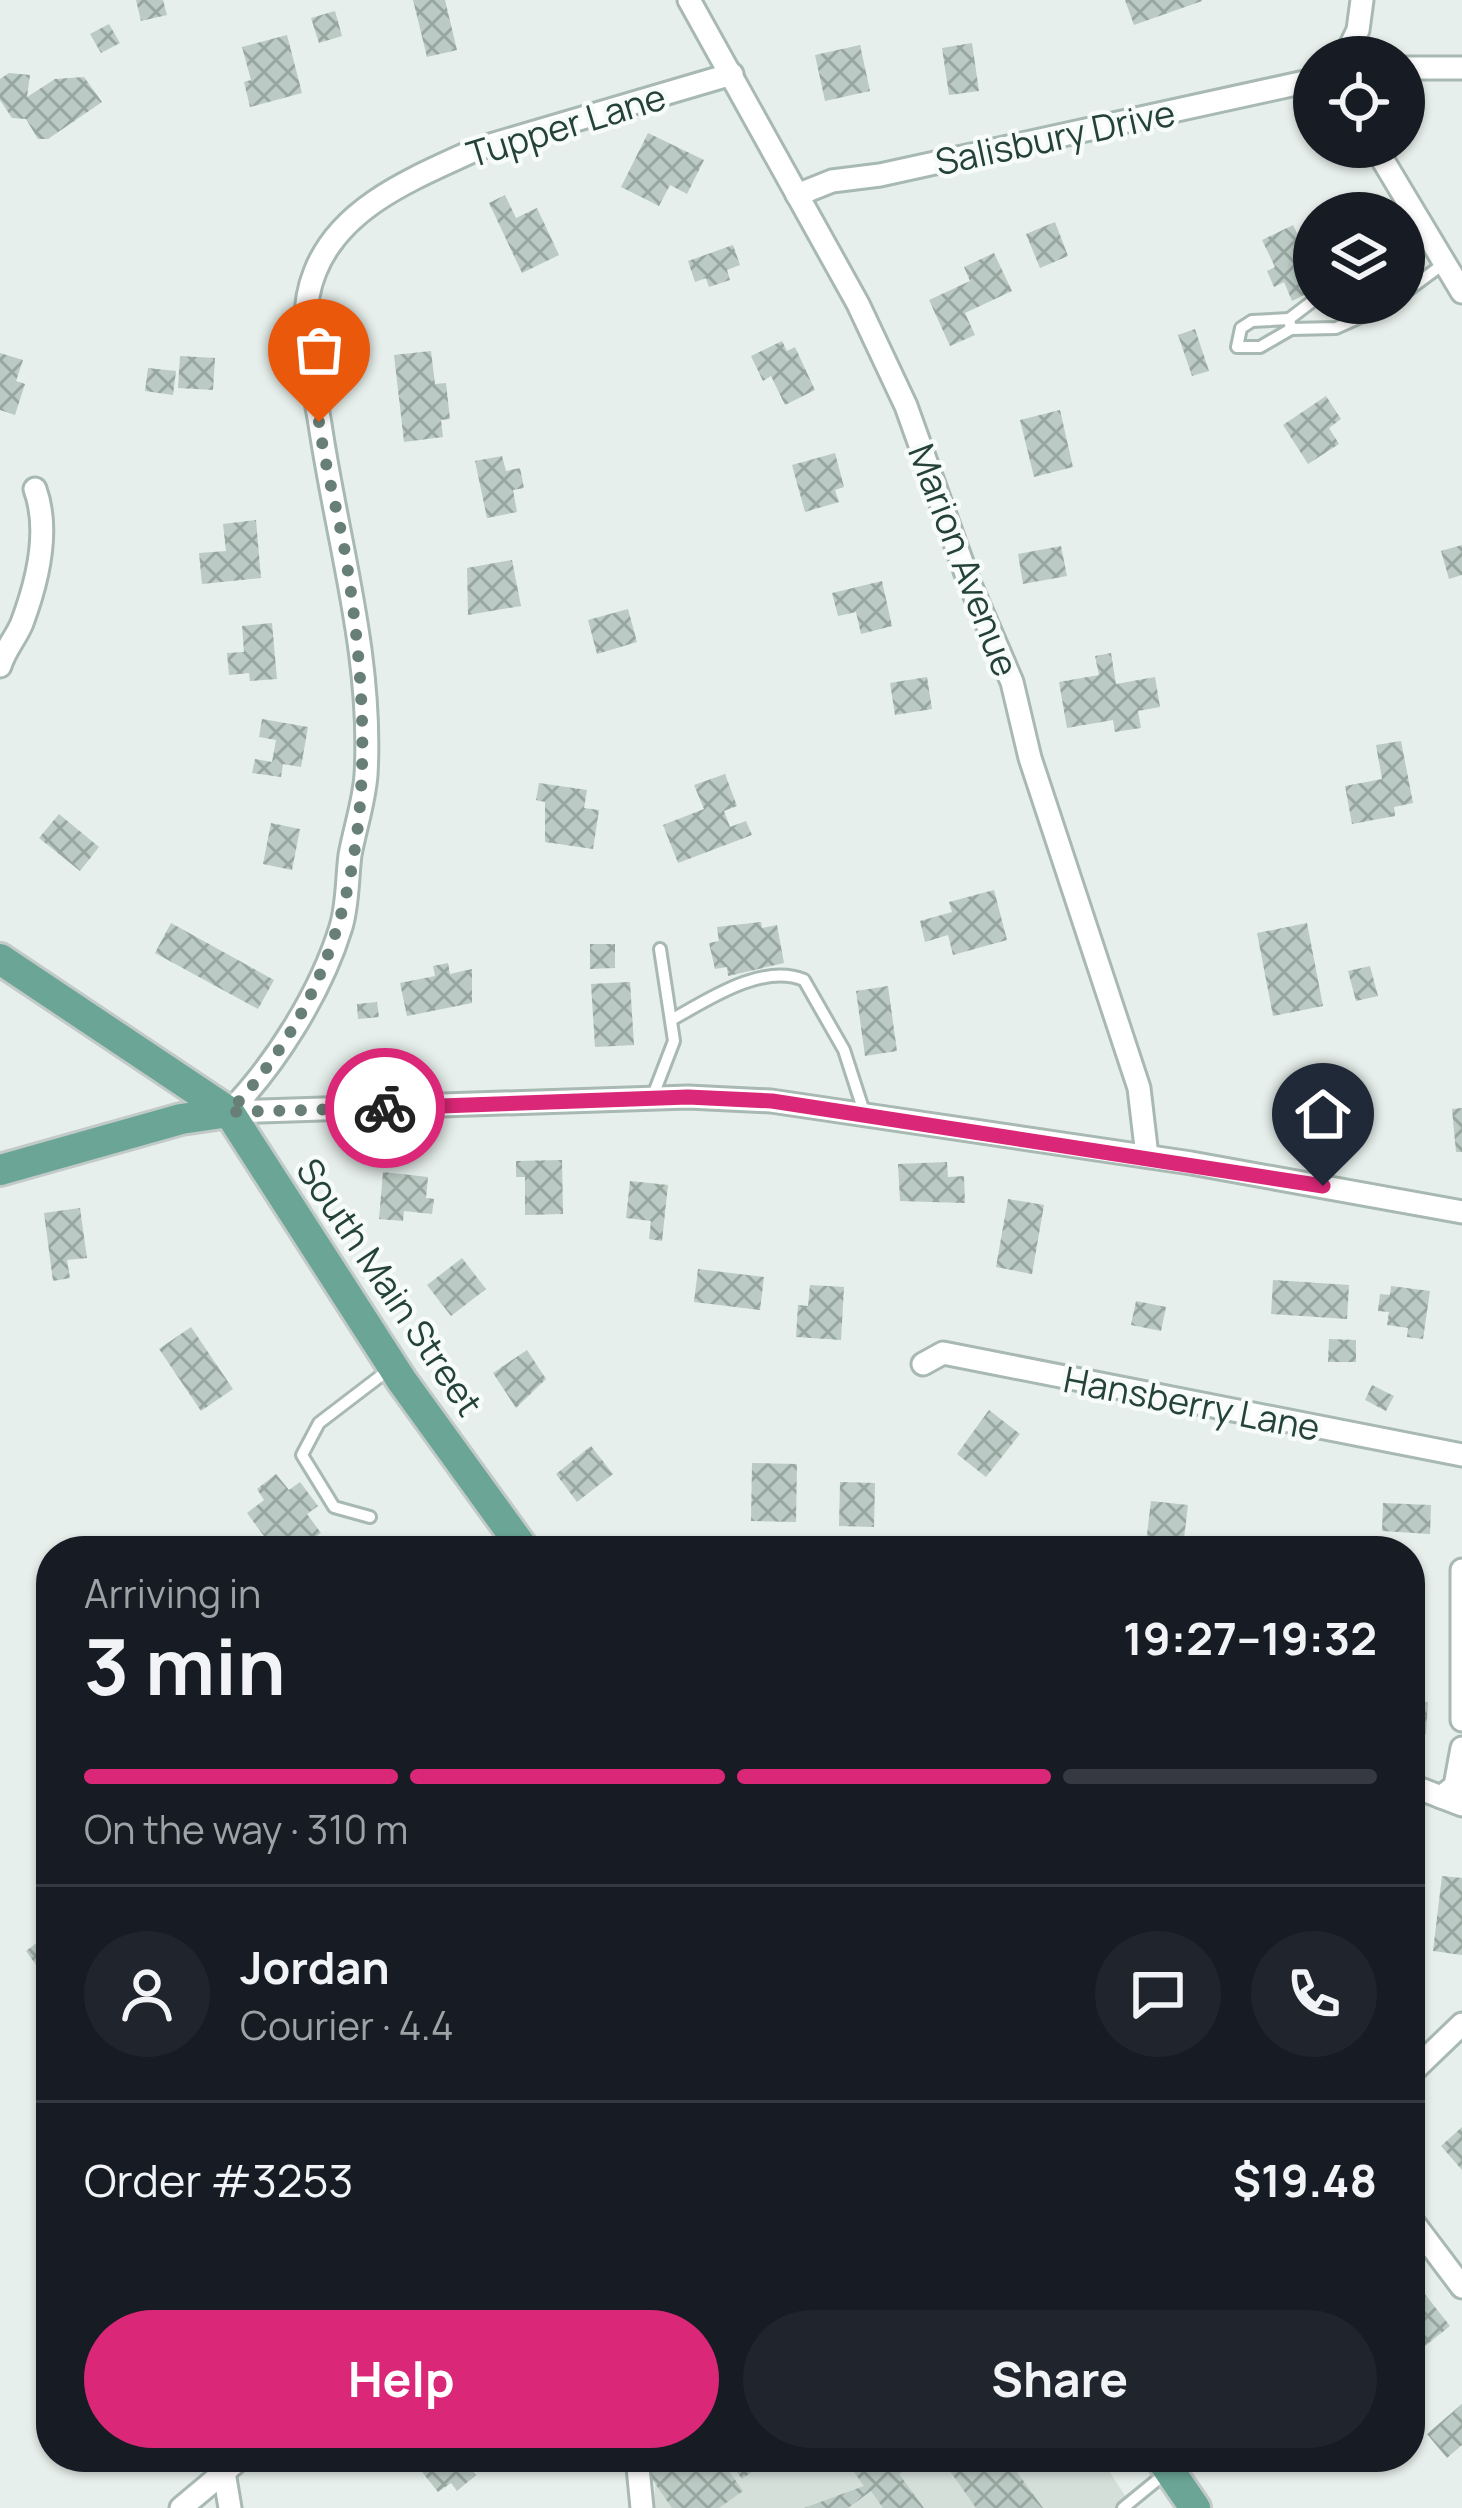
<!DOCTYPE html>
<html lang="en">
<head>
<meta charset="utf-8">
<style>
	:root { --surface:#171b24; --page:#20242c; --text:#f1f3f6; --muted:#9ea1a6; --line:#363941; --accent:#db2777 }
	body { margin:0; font-family:Manrope,sans-serif; background:var(--page); color:var(--text); height:100vh; display:flex; flex-direction:column; font-size:45px; white-space:nowrap }
	* { box-sizing:border-box; margin:0 }
	p { font-size:39px; color:var(--muted) }
	.icon { flex:none; width:66px; height:66px; fill:none; stroke:currentColor; stroke-width:2; stroke-linecap:round; stroke-linejoin:round }
	.map { position:relative; flex:1; overflow:hidden }
	.panel { position:absolute; left:36px; top:1536px; width:1389px; height:936px; display:flex; flex-direction:column; background:var(--surface); border-radius:48px; box-shadow:0 3px 9px #0004 }
	.panel>* { flex:none }
	.buttons { position:absolute; left:1293px; top:36px; display:grid; gap:24px }
	.buttons a { display:grid; place-items:center; width:132px; height:132px; border-radius:50%; background:var(--surface); box-shadow:0 3px 9px #0004; font-size:60px }
	.pin { position:absolute; display:grid; place-items:center; width:102px; height:102px; color:#fff; margin:-123px -51px; border-radius:50% 50% 50% 0; rotate:-45deg; box-shadow:0 0 12px #0007 }
	.pin .icon { rotate:45deg }
	.courier { position:absolute; display:grid; place-items:center; width:120px; height:120px; margin:-60px; border:9px solid #db2777; border-radius:50%; background:#fff; color:#222; box-shadow:0 3px 15px #0007 }
	.summary em { font-style:normal; font-weight:700 }
	.summary div { display:flex; flex-direction:column-reverse }
	.summary { display:flex; align-items:center; justify-content:space-between; height:204px; padding:0 48px }
	h1 { font-size:78px; font-weight:700; line-height:90px }
	.bar { display:grid; grid-template-columns:repeat(4,1fr); gap:18px 12px; align-content:center; height:144px; padding:0 48px }
	.bar i { height:15px; border-radius:9px; background:var(--line) }
	.bar .on { background:var(--accent) }
	.bar p { grid-column:span 4 }
	.line { display:flex; align-items:center; gap:30px; padding:0 48px; border-top:3px solid var(--line) }
	.line div { flex:1 }
	.round { display:grid; place-items:center; flex:none; width:126px; height:126px; border-radius:63px; background:var(--page) }
	.cta { display:flex; gap:24px; margin-top:auto; padding:24px 48px }
	.cta a { flex:1; height:138px; border-radius:72px; background:var(--accent); color:#fff; font-size:48px; font-weight:700; line-height:138px; text-align:center }
	.cta a+a { background:var(--page); color:var(--text) }
	.map>svg:first-child { display:block }
	.built { fill:#d4dfda }
	.building { fill:url(#building-cross-hatch) }
	.lines { fill:none; stroke-linecap:round; stroke-linejoin:round }
	.service-casing { stroke:#a8b8b2; stroke-width:16 }
	.minor-casing { stroke:#a8b8b2; stroke-width:27 }
	.primary-casing { stroke:#c2cac8; stroke-width:36 }
	.service { stroke:#fff; stroke-width:10 }
	.minor { stroke:#fff; stroke-width:21 }
	.primary { stroke:#6aa596; stroke-width:30 }
	.done { stroke:#687f78; stroke-width:12; stroke-dasharray:0 21.6 }
	.route { stroke:#db2777; stroke-width:15 }
	.labels { text-anchor:middle; dominant-baseline:central; stroke-width:9; stroke-linejoin:round; paint-order:stroke }
	.street-label { font-size:36px; fill:#24423a; stroke:#f7fbf9 }
</style>
</head>
<body>
<div class="map">
<svg width="1462" height="2508" viewBox="0 0 1462 2508">
	<defs>
		<pattern id="building-cross-hatch" width="8" height="8" patternUnits="userSpaceOnUse" patternTransform="scale(3)"><rect width="8" height="8" fill="#bbcac4"/><path d="M0 0l8 8M0 8l8-8" fill="none" stroke="#98a6a0"/></pattern>
	</defs>
	<rect width="100%" height="100%" fill="#e6efeb"/>
	<path class="built" d="M658,2457H1100L1133,2508H653Z"/>
	<g class="building">
		<path d="M136,0H163L167,15L141,21Z"/>
		<path d="M413,0H445L457,50L427,57Z"/>
		<path d="M1125,0H1201L1202,1L1134,25Z"/>
		<path d="M335,11L342,36L319,43L311,18Z"/>
		<path d="M109,24L120,43L101,53L90,34Z"/>
		<path d="M287,35L302,93L250,107L244,82L251,80L242,47Z"/>
		<path d="M972,43L979,91L949,95L942,48Z"/>
		<path d="M860,45L870,91L825,101L815,55Z"/>
		<path d="M9,73L30,75L27,97L55,79L84,77L102,102L48,139H38L26,119L12,118L0,100V79Z"/>
		<path d="M648,133L704,160L687,194L670,185L659,206L621,187Z"/>
		<path d="M505,195L516,218L537,208L559,255L522,273L489,203Z"/>
		<path d="M1055,222L1068,256L1040,268L1026,234Z"/>
		<path d="M1293,225L1314,268V290L1292,301L1284,282L1274,287L1267,271L1275,267L1262,240Z"/>
		<path d="M733,245L740,265L727,270L730,280L709,287L706,278L695,282L688,261Z"/>
		<path d="M994,253L1012,291L965,313L975,335L950,346L929,300L970,281L964,267Z"/>
		<path d="M1195,329L1209,371L1192,376L1178,335Z"/>
		<path d="M782,341L787,351L795,347L815,390L785,405L771,376L763,381L751,356Z"/>
		<path d="M431,351L435,384L446,383L450,419L441,420L443,437L404,442L394,355Z"/>
		<path d="M0,353L23,360L16,381L25,384L15,415L0,410Z"/>
		<path d="M180,356L215,358L213,390L178,388Z"/>
		<path d="M148,368L176,371L173,395L145,391Z"/>
		<path d="M1326,396L1341,419L1329,428L1339,444L1308,464L1283,425Z"/>
		<path d="M1060,410L1073,467L1034,477L1020,420Z"/>
		<path d="M835,453L844,487L835,490L839,502L805,512L792,465Z"/>
		<path d="M502,456L506,471L520,468L524,488L513,490L517,512L487,518L475,461Z"/>
		<path d="M256,520L261,578L202,584L199,553L226,551L223,524Z"/>
		<path d="M1462,545V575L1449,579L1441,551Z"/>
		<path d="M1061,546L1067,576L1023,584L1018,554Z"/>
		<path d="M512,560L521,606L468,615L467,568Z"/>
		<path d="M882,581L892,626L861,634L856,612L838,616L832,593Z"/>
		<path d="M628,609L637,642L597,654L588,620Z"/>
		<path d="M272,623L277,679L250,681L249,673L229,675L227,653L244,652L242,626Z"/>
		<path d="M1111,653L1116,684L1155,677L1160,707L1138,711L1141,728L1115,732L1113,720L1067,728L1059,682L1099,675L1095,656Z"/>
		<path d="M927,677L932,709L895,715L890,683Z"/>
		<path d="M262,719L308,727L301,767L283,764L281,777L252,773L255,759L272,762L276,740L259,737Z"/>
		<path d="M1401,741L1413,803L1394,807L1395,816L1352,824L1345,786L1382,779L1376,745Z"/>
		<path d="M725,774L737,806L724,811L730,827L746,821L752,835L678,863L663,825L704,809L694,785Z"/>
		<path d="M539,783L587,790L584,808L599,810L593,849L545,842V802L536,800Z"/>
		<path d="M59,814L99,847L80,871L39,838Z"/>
		<path d="M271,823L300,829L292,870L263,864Z"/>
		<path d="M994,890L1007,940L953,955L948,935L925,942L920,921L952,912L949,902Z"/>
		<path d="M761,922L762,928L777,925L784,963L728,976L727,967L715,969L709,943L719,941L717,927Z"/>
		<path d="M171,923L274,980L258,1009L155,953Z"/>
		<path d="M1307,923L1323,1006L1273,1016L1257,933Z"/>
		<path d="M590,944H615V968L590,969Z"/>
		<path d="M448,963L450,974L472,969V1003L407,1016L400,983L435,976L433,966Z"/>
		<path d="M1370,966L1378,996L1356,1001L1348,971Z"/>
		<path d="M630,982L634,1045L595,1047L591,984Z"/>
		<path d="M888,986L897,1051L865,1056L856,991Z"/>
		<path d="M377,1002L379,1017L358,1019L357,1004Z"/>
		<path d="M1462,1108V1152H1456L1452,1109Z"/>
		<path d="M562,1160L563,1214L525,1215V1177H516V1161Z"/>
		<path d="M947,1162L948,1177L964,1176L965,1203L900,1201L898,1164Z"/>
		<path d="M383,1172L428,1177L426,1198L434,1199L432,1214L404,1211L403,1221L379,1219Z"/>
		<path d="M630,1181L668,1185L662,1241L649,1239L651,1221L626,1218Z"/>
		<path d="M1008,1199L1044,1205L1032,1274L996,1267Z"/>
		<path d="M80,1208L87,1258L67,1260L70,1278L53,1281L44,1213Z"/>
		<path d="M462,1258L486,1289L451,1316L427,1285Z"/>
		<path d="M698,1269L764,1277L760,1310L694,1302Z"/>
		<path d="M1273,1280L1349,1285L1347,1319L1271,1314Z"/>
		<path d="M810,1285L844,1287L841,1340L796,1337L798,1305L808,1306Z"/>
		<path d="M1391,1286L1430,1291L1423,1339L1407,1337L1408,1328L1387,1325L1389,1312L1378,1311L1380,1294L1390,1295Z"/>
		<path d="M1136,1301L1166,1307L1161,1331L1131,1325Z"/>
		<path d="M191,1327L233,1389L201,1411L159,1349Z"/>
		<path d="M1329,1339L1356,1340V1362H1328Z"/>
		<path d="M527,1350L546,1379L516,1408L493,1373Z"/>
		<path d="M1372,1385L1394,1396L1386,1411L1365,1400Z"/>
		<path d="M989,1410L1020,1434L986,1477L957,1454Z"/>
		<path d="M591,1446L613,1474L577,1502L556,1474Z"/>
		<path d="M752,1463L797,1464L796,1522L751,1521Z"/>
		<path d="M276,1474L289,1490L300,1482L318,1506L307,1514L321,1533L297,1551H284L275,1539L269,1543L247,1513L264,1500L257,1489Z"/>
		<path d="M840,1482L875,1483L874,1527L839,1526Z"/>
		<path d="M1151,1501L1188,1505L1183,1547L1158,1544L1157,1551H1145Z"/>
		<path d="M1383,1503L1431,1505L1430,1534L1382,1531Z"/>
		<path d="M1360,1542L1386,1545V1551H1359Z"/>
		<path d="M1410,1701L1428,1702L1426,1734L1410,1732Z"/>
		<path d="M1410,1828L1425,1833L1411,1877H1410Z"/>
		<path d="M1442,1876L1462,1878V1955L1433,1951Z"/>
		<path d="M51,1932V1959L39,1969L26,1951Z"/>
		<path d="M1462,2127V2170L1441,2146Z"/>
		<path d="M1424,2293L1450,2326L1410,2358V2305Z"/>
		<path d="M1462,2404V2445L1447,2458L1427,2434Z"/>
		<path d="M410,2457H462L476,2475L457,2491L451,2483L438,2492Z"/>
		<path d="M662,2457H719L743,2491L719,2508H672L645,2469Z"/>
		<path d="M726,2457H772L742,2479Z"/>
		<path d="M843,2457H883L891,2467L904,2457H923L899,2474L924,2508H883L871,2491L848,2508H804L864,2486Z"/>
		<path d="M940,2457H1006L1043,2508H976Z"/>
	</g>
	<g class="lines">
		<defs>
			<g id="service">
				<path d="M1404,293L1446,262"/>
				<path d="M1314,300L1289,319L1291,329L1336,328L1392,303"/>
				<path d="M1289,319L1252,321L1241,328L1237,347H1260L1291,329"/>
				<path d="M673,1019C709,999 762,963 804,980L844,1050L865,1115"/>
				<path d="M652,1098L674,1041L660,949"/>
				<path d="M370,1517L334,1507L302,1455L319,1423L391,1368"/>
				<path d="M1123,2508L1167,2472"/>
			</g>
			<g id="minor">
				<path d="M689,0L858,304L906,406L969,582L1012,682L1030,758L1139,1088L1147,1156"/>
				<path d="M1345,57L1358,30L1362,0"/>
				<path d="M1404,68H1462"/>
				<path d="M1375,147L1462,292"/>
				<path d="M797,195L832,181L880,175L1314,80"/>
				<path d="M0,666C5,649 16,638 22,623C37,583 50,530 35,489"/>
				<path d="M229,1112C276,1064 321,992 341,927C348,904 347,878 350,855C355,828 364,802 366,775C373,656 337,540 320,424C312,375 295,321 315,272C341,205 417,177 477,149L732,74"/>
				<path d="M229,1112L688,1097L771,1101L1191,1163L1462,1212"/>
				<path d="M923,1364L943,1353L1462,1455"/>
				<path d="M1462,1570V1720"/>
				<path d="M1410,1785L1462,1805"/>
				<path d="M1441,1797L1455,1786L1462,1748"/>
				<path d="M1410,2074L1462,2024"/>
				<path d="M1410,2218L1462,2287"/>
				<path d="M211,2457L224,2472L230,2508"/>
				<path d="M637,2457L642,2508"/>
				<path d="M181,2508L242,2457"/>
			</g>
			<g id="primary">
				<path d="M0,959L229,1112L402,1381L525,1551"/>
				<path d="M0,1170L181,1119L229,1112"/>
				<path d="M1160,2457L1195,2508"/>
			</g>
		</defs>
		<use href="#service" class="service-casing"/>
		<use href="#minor" class="minor-casing"/>
		<use href="#primary" class="primary-casing"/>
		<use href="#service" class="service"/>
		<use href="#minor" class="minor"/>
		<use href="#primary" class="primary"/>
	</g>
	<g class="lines">
		<path class="done" d="M319,422C325,470 340,517 347,565C377,761 375,959 229,1112L385,1108"/>
		<path class="route" d="M385,1108L688,1097L772,1101L1323,1186"/>
	</g>
	<g class="labels">
		<g class="street-label">
			<text transform="translate(566 125) rotate(-17)">Tupper Lane</text>
			<text transform="translate(1055 137) rotate(-12)">Salisbury Drive</text>
			<text transform="translate(964 560) rotate(69)">Marion Avenue</text>
			<text transform="translate(390 1287) rotate(56)">South Main Street</text>
			<text transform="translate(1192 1403) rotate(11)">Hansberry Lane</text>
		</g>
	</g>
</svg>
<div class="buttons">
<a><svg class="icon" aria-label="locate" viewBox="0 0 24 24"><circle cx="12" cy="12" r="6"/><path d="M12 2v4M12 18v4M2 12h4M18 12h4"/></svg></a>
<a><svg class="icon" aria-label="layers" viewBox="0 0 24 24"><path d="M12 4l9 5-9 5-9-5zM3 14l9 5 9-5"/></svg></a>
</div>
<div class="pin" style="left:319px;top:422px;background:#ea580c"><svg class="icon" aria-label="bag" viewBox="0 0 24 24"><path d="M5 8h14l-1 12H6zM9 8a3 3 0 0 1 6 0"/></svg></div>
<div class="pin" style="left:1323px;top:1186px;background:#1f2937"><svg class="icon" aria-label="home" viewBox="0 0 24 24"><path d="M3 11l9-7 9 7M6 9v11h12V9"/></svg></div>
<div class="courier" style="left:385px;top:1108px"><svg class="icon" aria-label="bike" viewBox="0 0 24 24"><circle cx="6" cy="16" r="4"/><circle cx="18" cy="16" r="4"/><path d="M6 16l4-8h5l3 8M10 8l3 8H6M13 5h3"/></svg></div>
<section class="panel">
<div class="summary"><div><h1>3 min</h1><p>Arriving in</p></div><em>19:27–19:32</em></div>
<div class="bar"><i class="on"></i><i class="on"></i><i class="on"></i><i></i><p>On the way · 310 m</p></div>
<div class="line" style="height:216px"><a class="round"><svg class="icon" aria-label="person" viewBox="0 0 24 24"><circle cx="12" cy="8" r="4"/><path d="M4 21q1-7 8-7t8 7"/></svg></a><div><b>Jordan</b><p>Courier · 4.4</p></div><a class="round"><svg class="icon" aria-label="chat" viewBox="0 0 24 24"><path d="M4 5h16v11H9l-5 4z"/></svg></a><a class="round"><svg class="icon" aria-label="phone" viewBox="0 0 24 24"><path d="M5 4h4l2 5-3 2q2 4 5 5l2-3 5 2v4C11 20 4 13 5 4z"/></svg></a></div>
<div class="line" style="height:156px"><div>Order #3253</div><b>$19.48</b></div>
<div class="cta"><a>Help</a><a>Share</a></div>
</section>
</div>
</body>
</html>
